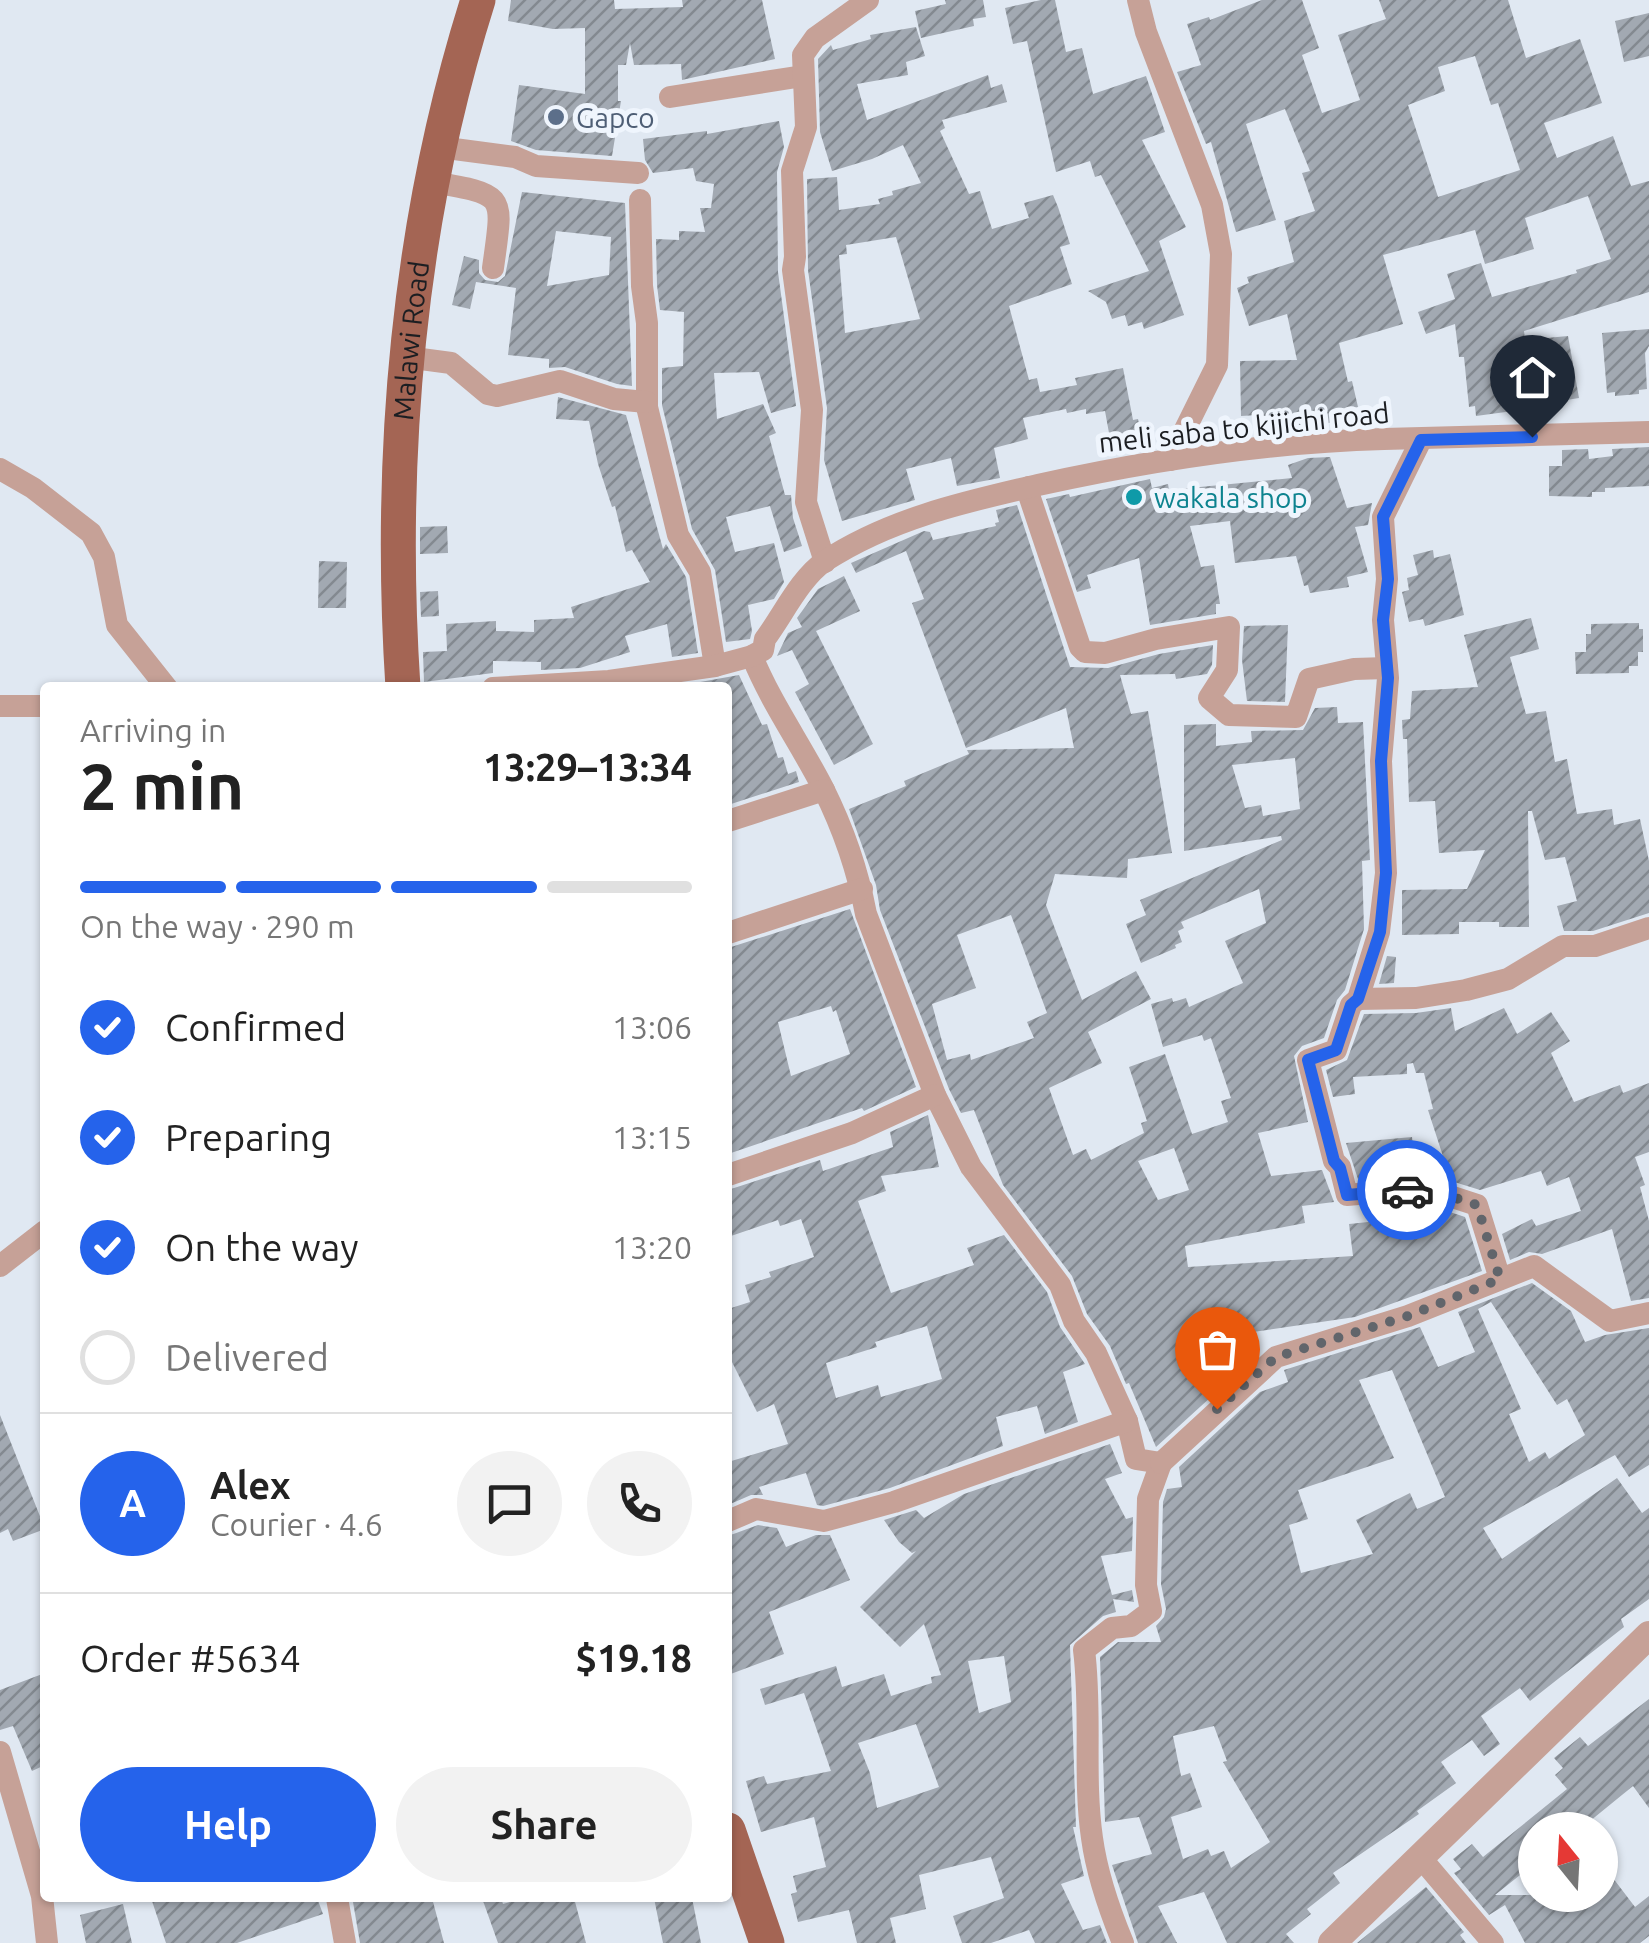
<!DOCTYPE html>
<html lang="en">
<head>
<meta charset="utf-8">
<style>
	:root { --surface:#fff; --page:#f2f2f2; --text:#222; --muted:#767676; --line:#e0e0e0; --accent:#2563eb }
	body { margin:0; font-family:Ubuntu,sans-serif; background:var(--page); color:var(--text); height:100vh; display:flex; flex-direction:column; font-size:38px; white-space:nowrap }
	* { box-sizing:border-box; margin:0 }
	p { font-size:32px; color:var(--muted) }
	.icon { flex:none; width:55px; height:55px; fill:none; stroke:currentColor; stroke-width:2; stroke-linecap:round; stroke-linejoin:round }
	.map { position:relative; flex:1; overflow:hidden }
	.drawer { position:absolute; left:40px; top:682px; width:692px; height:1220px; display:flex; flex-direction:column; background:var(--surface); border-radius:10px; box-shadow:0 2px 8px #0004 }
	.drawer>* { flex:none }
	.needle { width:65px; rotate:342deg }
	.fabs { position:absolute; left:1518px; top:1812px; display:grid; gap:20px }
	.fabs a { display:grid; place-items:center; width:100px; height:100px; border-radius:50%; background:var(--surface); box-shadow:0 2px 8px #0004; font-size:50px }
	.pin { position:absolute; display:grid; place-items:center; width:85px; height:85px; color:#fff; margin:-102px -42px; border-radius:50% 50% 50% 0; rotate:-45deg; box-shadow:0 0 10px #0007 }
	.pin .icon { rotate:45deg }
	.courier { position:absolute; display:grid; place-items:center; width:100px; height:100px; margin:-50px; border:8px solid #2563eb; border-radius:50%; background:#fff; color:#222; box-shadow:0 2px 12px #0007 }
	.head em { font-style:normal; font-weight:700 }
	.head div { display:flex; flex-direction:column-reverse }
	.head { display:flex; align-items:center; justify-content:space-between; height:170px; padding:0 40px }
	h1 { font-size:65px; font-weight:700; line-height:75px }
	.bar { display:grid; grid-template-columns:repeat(4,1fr); gap:15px 10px; align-content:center; height:120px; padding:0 40px }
	.bar i { height:12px; border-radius:8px; background:var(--line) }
	.bar .on { background:var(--accent) }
	.bar p { grid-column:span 4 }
	.line { display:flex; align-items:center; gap:25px; padding:0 40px; border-top:2px solid var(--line) }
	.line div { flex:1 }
	.round { display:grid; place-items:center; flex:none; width:105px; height:105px; border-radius:52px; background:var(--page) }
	ol { padding:0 40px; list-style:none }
	li { display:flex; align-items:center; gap:30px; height:110px }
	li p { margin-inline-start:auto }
	li .icon { padding:10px; border-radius:50%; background:var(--accent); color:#fff; stroke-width:4 }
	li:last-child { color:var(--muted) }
	li i { width:55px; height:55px; border:5px solid var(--line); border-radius:50% }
	.cta { display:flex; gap:20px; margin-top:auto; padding:20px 40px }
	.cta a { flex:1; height:115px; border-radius:60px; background:var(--accent); color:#fff; font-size:40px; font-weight:700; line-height:115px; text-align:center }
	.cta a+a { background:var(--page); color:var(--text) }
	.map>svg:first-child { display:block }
	.building { fill:url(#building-hatch); fill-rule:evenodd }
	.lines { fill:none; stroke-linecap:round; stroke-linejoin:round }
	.minor { stroke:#c6a197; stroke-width:22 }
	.tertiary { stroke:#c6a197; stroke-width:28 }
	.primary { stroke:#a46554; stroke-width:35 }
	.done { stroke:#61656b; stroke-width:10; stroke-dasharray:0 18 }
	.route { stroke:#2563eb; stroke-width:12 }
	.service-dot { fill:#5c6f8a; stroke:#eff5fd; stroke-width:4 }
	.culture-dot { fill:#0f9aa8; stroke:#eff5fd; stroke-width:4 }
	.labels { text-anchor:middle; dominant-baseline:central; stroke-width:10; stroke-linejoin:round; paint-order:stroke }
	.service-label { font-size:28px; fill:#4e5e75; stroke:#eff5fd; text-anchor:start }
	.street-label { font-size:28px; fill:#1c1e22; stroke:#eff5fd }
	.culture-label { font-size:28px; fill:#0d838f; stroke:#eff5fd; text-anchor:start }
</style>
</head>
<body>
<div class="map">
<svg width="1649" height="1943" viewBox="0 0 1649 1943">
	<defs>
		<pattern id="building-hatch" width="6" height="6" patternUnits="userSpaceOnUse" patternTransform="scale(2.5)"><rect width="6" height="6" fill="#a2a9b2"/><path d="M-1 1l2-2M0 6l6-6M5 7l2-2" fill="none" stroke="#838990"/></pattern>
	</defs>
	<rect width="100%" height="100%" fill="#e0e8f2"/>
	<g class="building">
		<path d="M511,0H614L615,9L683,7L682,0H762L775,59L682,80L681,64L634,65L630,43L626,65H618V101H621L612,156L536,150L511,141L519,85L585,94V28L553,29L508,21Z"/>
		<path d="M945,0H983L986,17L973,19L974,26L921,38L915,11L946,4Z"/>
		<path d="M1041,0H1055L1066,52L1082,48L1093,94L1146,76L1165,132L1142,140L1186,227L1159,241L1184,315L1144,329L1142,322L1128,326L1125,315L1112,319L1106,302L1088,291L1149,271L1101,175L1095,177L1090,161L1056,172L1027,41L1013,44L1005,8Z"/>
		<path d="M1262,0H1302L1319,48L1302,55L1322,113L1360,100L1338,35L1386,19L1379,0H1508L1526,58L1580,39L1602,103L1544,123L1557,158L1613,136L1631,186L1649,181V292L1524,331L1525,340L1568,336L1579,398L1548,403L1547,398L1512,400L1513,411L1476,416L1475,406L1469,407L1464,357H1459L1455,324L1426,334L1418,312L1455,299L1447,274L1481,263L1492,297L1577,273L1576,270L1611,259L1588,196L1525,218L1534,249L1485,264L1475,230L1383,255L1403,324L1339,343L1348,382L1352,381L1358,407L1348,409L1350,418L1320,425V427L1259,433L1258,415L1241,416L1240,361L1297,360L1287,314L1249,326L1237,288L1249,283L1247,277L1294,262L1284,221L1315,211L1302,173L1310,171L1285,109L1246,124L1276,220L1236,232L1211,142L1206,144L1177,72L1201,65L1187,24L1209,17L1210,20ZM1475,56L1491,105L1498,103L1520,170L1438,197L1408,105L1445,91L1438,67Z"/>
		<path d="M1649,13V56L1624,62L1615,21Z"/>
		<path d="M916,27L925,56L906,62L908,75L857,84L867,120L988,75L991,88L1002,84L1007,102L942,120L945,128L940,131L969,194L980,191L992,229L1029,218L1024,203L1053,195L1058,207L1070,244L1060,247L1072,284L1009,306L1029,380L1037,378L1040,392L1077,385L1075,378L1123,368L1133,420L1138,419L1144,449L1113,455L1105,411L1086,414V409L1067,413L1066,409L1023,418L1028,439L994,448L1000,478L957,486L951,458L906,469L915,500L842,521L824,460L827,408L808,270L807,179L837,177L839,210L880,204L878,199L893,195L892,191L921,183L903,145L872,159L832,171L820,132L818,59L831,45L833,50L871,39L870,35ZM896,237L920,319L845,333L839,255L847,254L846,245Z"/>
		<path d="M779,121L784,147L777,172L778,272L796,406L771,413L759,372L714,373L717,419L763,404L776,433L769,436L785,495H791L793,518L802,546L784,552L770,506L726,517L735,552L774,543L784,582L774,599L748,605L752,631L750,639L726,642L715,570L692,529L662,405V368L683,366L684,312L660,310L657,285L656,239L679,240V231L705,232L700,208H711L714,184L696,181L693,168L653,173L645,160L643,139L707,131V134Z"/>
		<path d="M522,192L625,203L632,386L617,384L565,367L549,368V359L508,355L516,288L476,282L470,309L452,305L464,256L479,260V273L485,280L498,282L505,276ZM556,231L611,237L609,275L547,286Z"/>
		<path d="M1649,329V346L1645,353L1647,389L1639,390V394L1615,396V392L1607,393L1602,333Z"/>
		<path d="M558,397L626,415L663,549L666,544L686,577L698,653L672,657L667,624L625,636L630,652L580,668L541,670V662L493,661V673L424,682L423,652L447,651L446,624L496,621V631L534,632V620L574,618L571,607L650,582L632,550L626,552L615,506L612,507L598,464L589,421L556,419Z"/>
		<path d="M1649,447V486L1605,488V492H1592V497L1549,496V466H1562V450L1588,449L1589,459L1613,456L1612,449Z"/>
		<path d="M1330,457L1347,508L1372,503L1368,525L1355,527L1368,572L1347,577L1349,587L1310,593L1308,585L1304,586L1296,556L1235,563L1230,521L1190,526L1201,567L1214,565L1220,604H1216V614L1150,625L1139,558L1087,575L1091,588L1077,592L1046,499L1069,494L1070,497L1150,479L1152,488L1168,484L1169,490L1292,478L1288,465L1308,458Z"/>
		<path d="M1017,505L1070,667L1108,668L1159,654L1213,645L1212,665L1207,674L1176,679L1175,674L1120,675L1131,714L1148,711L1172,853L1128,859L1127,878L1055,874L1046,905L1082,1000L1136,971L1151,999L1088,1032L1102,1063L1049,1088L1073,1155L1086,1149L1091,1160L1144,1133L1141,1123L1147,1121L1129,1067L1165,1054L1192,1134L1228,1122L1221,1101L1231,1098L1211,1038L1204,1041L1202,1035L1163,1047L1151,1004L1172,998L1173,1002L1186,998L1189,1007L1243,983L1225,941L1266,923L1259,889L1181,922L1184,928L1178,931L1182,942L1175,945L1176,948L1141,963L1126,924L1146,915L1140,900L1282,840L1281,836L1184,851V725L1216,724V746L1252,742L1251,731L1303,730L1315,708L1337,707L1338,723L1363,722L1370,860L1362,861L1364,929L1345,990L1337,1000L1324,1038L1302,1046L1294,1056L1308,1122L1258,1133L1271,1176L1322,1170L1334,1202L1302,1206L1305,1223L1185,1246L1188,1267L1353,1256L1349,1224L1397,1219L1395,1206L1423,1203L1465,1217L1482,1271L1355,1317L1233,1335L1245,1366L1156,1447L1129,1383L1126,1384L1110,1346L1087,1314L1072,1276L1003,1185L974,1110L961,1113L949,1089L880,910L876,885L849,809L906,786L904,781L969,754L967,750L1074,748L1066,708L966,748L912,603L924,599L906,551L856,573L851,563L924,531L930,532L933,540L996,526L995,523L999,522L996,510ZM1295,758L1300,809L1263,816L1261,805L1245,808L1232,765ZM1011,915L1047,1013L1027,1022L1034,1038L971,1060L970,1054L947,1060L932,1004L976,988L957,935ZM1174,1148L1189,1190L1158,1200L1138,1161Z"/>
		<path d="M447,526L448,553L420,554V527Z"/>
		<path d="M1433,550L1434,558L1450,554L1464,615L1425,626L1423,619L1409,622L1402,592L1409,590L1407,578L1418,575L1413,555Z"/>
		<path d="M319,561L347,562L346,608H318Z"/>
		<path d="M844,576L860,611L816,631L873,744L834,765L795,692L809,684L792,650L777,656L788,633L802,627L797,618L818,589Z"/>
		<path d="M438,591L439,616L421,617L420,592Z"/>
		<path d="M1531,618L1539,649L1510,657L1526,714L1546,711L1555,762L1567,759L1577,814L1612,809L1614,825L1640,819L1649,861V913L1593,931H1564L1557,906L1577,901L1565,857L1545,860L1532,811H1528L1529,927H1499V922H1459V934L1402,935V890L1467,889L1485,850L1439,853L1435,801L1409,802L1407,739H1403L1402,720L1410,719L1412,691L1478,687L1464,635Z"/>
		<path d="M1639,623V629H1643V652H1638V666H1629V673L1576,674L1575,652H1586V634H1591V624Z"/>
		<path d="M1288,625L1285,702L1247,701L1242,660L1244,626Z"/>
		<path d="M739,675L762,725L767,724L778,758L783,757L788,774L796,771L799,782L728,805V688L678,686Z"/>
		<path d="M850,909L916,1087L864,1111L862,1108L728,1154V948ZM831,1006L833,1012L836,1010L850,1054L791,1076L778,1022Z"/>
		<path d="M1387,956L1396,957L1394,983L1379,984Z"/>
		<path d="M1451,1008L1455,1031L1504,1008L1517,1034L1551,1012L1570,1041L1551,1053L1574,1102L1620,1085L1623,1093L1649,1083V1152L1635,1157L1645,1185L1640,1187L1649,1221V1298L1631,1301L1612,1229L1542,1254L1529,1252L1510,1260L1502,1234L1532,1219L1536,1226L1581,1211L1569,1177L1547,1186L1541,1171L1480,1190L1451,1181L1428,1110L1433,1109L1424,1073H1416L1413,1063L1407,1064V1074L1353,1077L1355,1094L1333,1097L1326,1070L1347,1060L1364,1014L1416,1013Z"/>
		<path d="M928,1115L939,1167L881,1176L886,1191L858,1201L891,1293L974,1265L967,1248L1004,1235L1047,1292L1060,1327L1085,1364L1063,1372L1078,1422L1045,1434L1037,1406L996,1417L1003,1446L890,1488L823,1506L817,1505L806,1473L759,1487L763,1495H751L728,1505V1462L788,1444L774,1404L757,1412L728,1354V1309L750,1302L745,1285L771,1277L769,1272L814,1257L801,1219L780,1226L778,1220L728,1237V1190L820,1160L823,1171L893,1147L890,1132ZM927,1326L942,1379L881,1397L878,1385L836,1398L826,1363L877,1347L875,1342Z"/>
		<path d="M1412,1137L1416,1174L1358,1179L1346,1143Z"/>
		<path d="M1532,1283L1571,1311L1585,1342L1605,1335L1649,1328V1465L1629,1477L1615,1455L1483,1528L1502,1559L1617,1478L1642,1513L1649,1508V1599L1621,1619L1624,1627L1530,1701L1520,1688L1481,1716L1500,1744L1484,1756L1472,1740L1441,1762L1456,1783L1417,1811L1419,1814L1333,1873L1340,1883L1307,1909L1311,1914L1286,1934L1294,1943H1227L1204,1892L1158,1906L1177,1943H1138L1112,1865L1152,1854L1139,1817L1105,1822L1100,1657L1118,1642H1161L1156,1626L1164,1617L1166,1609L1161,1584L1163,1502L1167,1489L1182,1487L1179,1467L1260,1392L1288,1382L1284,1370L1420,1327L1438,1367L1475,1352L1458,1312ZM1491,1302L1557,1405L1567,1399L1585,1435L1549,1459L1545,1452L1529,1462L1509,1414L1521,1409L1478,1309ZM1392,1370L1445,1497L1417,1509L1410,1493L1356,1520L1373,1554L1301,1573L1289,1525L1308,1519L1298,1490L1394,1458L1359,1380ZM1214,1726L1227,1761L1223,1762L1270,1842L1231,1868L1224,1851L1211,1856L1208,1849L1183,1859L1171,1817L1202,1807L1190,1773L1181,1776L1173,1736Z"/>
		<path d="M0,1415L45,1529L13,1541L8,1529L0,1533Z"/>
		<path d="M1110,1444L1122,1473L1105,1479L1126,1519L1133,1517L1132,1551L1101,1556L1112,1595L1132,1590L1134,1602L1113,1599L1116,1612L1103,1616L1070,1645L1076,1827H1073L1084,1876L1061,1884L1083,1930L1100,1925L1107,1943H1035L1029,1930L991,1943H962L953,1916L1004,1898L991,1857L919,1875L926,1909L890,1918L896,1943H857L849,1910L798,1922L791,1894L797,1892L793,1876L826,1867L814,1817L761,1832L746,1781L764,1776L767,1784L831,1771L804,1693L765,1705L760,1689L836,1666L842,1687L884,1674L891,1696L932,1683L931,1677L941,1675L924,1624L900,1647L860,1607L916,1551L912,1553L899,1542L884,1520L916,1510L924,1518L964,1494ZM1004,1656L1011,1702L979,1713L968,1661ZM916,1724L939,1787L877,1808L870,1773L858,1743Z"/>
		<path d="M758,1525L777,1528L786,1547L816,1535H830L850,1580L769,1612L784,1654L728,1675V1536Z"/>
		<path d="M45,1673V1765L32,1771L13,1726L0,1730V1690Z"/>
		<path d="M1649,1699V1808L1633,1786L1579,1830H1535V1863L1495,1895H1600V1861L1635,1907L1649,1896V1936L1640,1943H1525L1505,1905L1489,1915L1454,1873L1461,1869L1453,1859L1472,1844L1483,1857L1567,1789L1555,1775L1563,1768L1554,1758L1580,1737L1588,1746Z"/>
		<path d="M1426,1887L1464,1932L1460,1935L1466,1943H1357Z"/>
		<path d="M151,1898H317L323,1914L237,1943H166Z"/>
		<path d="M363,1898H432L444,1943H360L353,1902Z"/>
		<path d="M482,1898H501L503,1904L524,1898H574L586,1943H498Z"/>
		<path d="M654,1898H692L701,1943H663Z"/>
		<path d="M123,1904L132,1943H86L80,1915Z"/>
	</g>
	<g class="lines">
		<g class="minor">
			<path d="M1138,0L1146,32L1212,205L1221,254L1217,365L1170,460"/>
			<path d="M670,97L803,76"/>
			<path d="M439,147L515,157L536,166L638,173"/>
			<path d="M433,182C508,195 503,194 493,268"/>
			<path d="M640,200L642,286L647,323V407L678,535L700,572L715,666"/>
			<path d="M406,357L451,363L488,394L497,396L560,381L614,399L646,402"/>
			<path d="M1421,440L1383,517L1387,579L1383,620L1388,678L1381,761L1386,873L1379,932L1358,999L1351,1005L1336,1050L1308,1060L1334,1161L1340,1167L1347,1195L1425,1188L1477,1205L1500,1279"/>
			<path d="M0,469L33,488L91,533L104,557L117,625L167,688"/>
			<path d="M1029,487L1030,498L1080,647L1085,652L1105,653L1156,639L1229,627L1227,670L1209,698L1229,715L1296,717L1309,679L1354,669L1387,668"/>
			<path d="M825,562L806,502L812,410L793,270L795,257L792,171L806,127L803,55L815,38L868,0"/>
			<path d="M752,656C771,703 800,743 823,788C842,826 858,872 866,914L935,1095L971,1167L1060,1285L1074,1321L1096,1353L1127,1421L1136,1459L1161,1463L1148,1499L1146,1585L1151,1611L1131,1626L1112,1628L1084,1650C1092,1712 1083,1776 1092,1838C1097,1875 1109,1909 1123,1943"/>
			<path d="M493,688L609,681L715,666L752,656L763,650L765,639C783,615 800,578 825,561C889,519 964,502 1038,485C1147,461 1272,442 1384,439C1472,437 1560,435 1649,432"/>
			<path d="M0,706H45"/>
			<path d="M728,821L824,790"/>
			<path d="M728,933L862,889"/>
			<path d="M1358,999L1416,998L1466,990L1508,979L1563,946H1595L1649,928"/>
			<path d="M728,1175L852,1133L935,1095"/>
			<path d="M0,1266L45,1231"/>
			<path d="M1161,1463L1276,1357L1408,1316L1534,1266L1610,1321L1649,1313"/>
			<path d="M728,1521L756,1509L824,1521L894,1502L1127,1421"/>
			<path d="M0,1752L42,1896L47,1943"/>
			<path d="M1421,1858L1493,1943"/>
			<path d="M337,1898L345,1943"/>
		</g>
		<path class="tertiary" d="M1332,1943L1649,1635"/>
		<g class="primary">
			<path id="s1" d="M403,688C388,457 408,221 478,0"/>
			<path d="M728,1830L767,1943"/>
		</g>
	</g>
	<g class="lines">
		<path class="done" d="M1217,1409L1276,1357L1408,1316L1500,1279L1477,1205L1425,1188L1407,1190"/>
		<path class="route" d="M1407,1190L1347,1195L1340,1168L1334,1161L1308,1060L1336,1050L1351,1005L1358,999L1380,932L1386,873L1381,761L1388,678L1383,620L1388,579L1383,517L1421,440L1532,437"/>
	</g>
	<circle class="service-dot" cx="556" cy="117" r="10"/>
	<circle class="culture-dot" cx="1134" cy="497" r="10"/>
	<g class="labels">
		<g class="service-label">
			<text x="576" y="117">Gapco</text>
		</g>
		<g class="street-label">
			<text stroke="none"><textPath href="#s1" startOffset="348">Malawi Road</textPath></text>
			<text transform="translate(1244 427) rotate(-6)">meli saba to kijichi road</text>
		</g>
		<g class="culture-label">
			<text x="1154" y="497">wakala shop</text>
		</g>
	</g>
</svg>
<div class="fabs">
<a><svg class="needle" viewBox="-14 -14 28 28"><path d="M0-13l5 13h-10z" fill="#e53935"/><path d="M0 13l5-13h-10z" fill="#767676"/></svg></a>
</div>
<div class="pin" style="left:1217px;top:1409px;background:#ea580c"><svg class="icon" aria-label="bag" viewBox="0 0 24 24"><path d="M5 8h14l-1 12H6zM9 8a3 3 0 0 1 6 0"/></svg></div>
<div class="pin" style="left:1532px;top:437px;background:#1f2937"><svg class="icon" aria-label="home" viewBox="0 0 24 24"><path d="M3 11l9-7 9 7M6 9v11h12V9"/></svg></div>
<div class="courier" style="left:1407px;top:1190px"><svg class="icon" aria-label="car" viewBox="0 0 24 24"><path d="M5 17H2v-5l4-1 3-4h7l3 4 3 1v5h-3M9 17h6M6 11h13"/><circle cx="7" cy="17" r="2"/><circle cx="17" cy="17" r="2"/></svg></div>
<section class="drawer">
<div class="head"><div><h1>2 min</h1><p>Arriving in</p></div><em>13:29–13:34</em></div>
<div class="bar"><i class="on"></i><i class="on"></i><i class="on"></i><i></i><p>On the way · 290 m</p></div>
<ol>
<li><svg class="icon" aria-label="check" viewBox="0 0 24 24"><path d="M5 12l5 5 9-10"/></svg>Confirmed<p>13:06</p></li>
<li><svg class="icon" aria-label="check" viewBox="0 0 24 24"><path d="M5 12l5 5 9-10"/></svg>Preparing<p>13:15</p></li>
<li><svg class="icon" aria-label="check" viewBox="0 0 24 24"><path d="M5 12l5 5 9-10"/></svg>On the way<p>13:20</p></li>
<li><i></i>Delivered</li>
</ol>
<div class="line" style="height:180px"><b class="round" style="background:var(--accent);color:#fff">A</b><div><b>Alex</b><p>Courier · 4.6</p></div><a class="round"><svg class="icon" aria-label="chat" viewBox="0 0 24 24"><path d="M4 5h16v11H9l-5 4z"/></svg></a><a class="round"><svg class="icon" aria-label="phone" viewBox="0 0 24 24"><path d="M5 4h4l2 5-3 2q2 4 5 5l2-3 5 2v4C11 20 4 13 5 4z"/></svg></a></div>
<div class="line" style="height:130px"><div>Order #5634</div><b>$19.18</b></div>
<div class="cta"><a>Help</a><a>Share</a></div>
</section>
</div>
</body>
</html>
